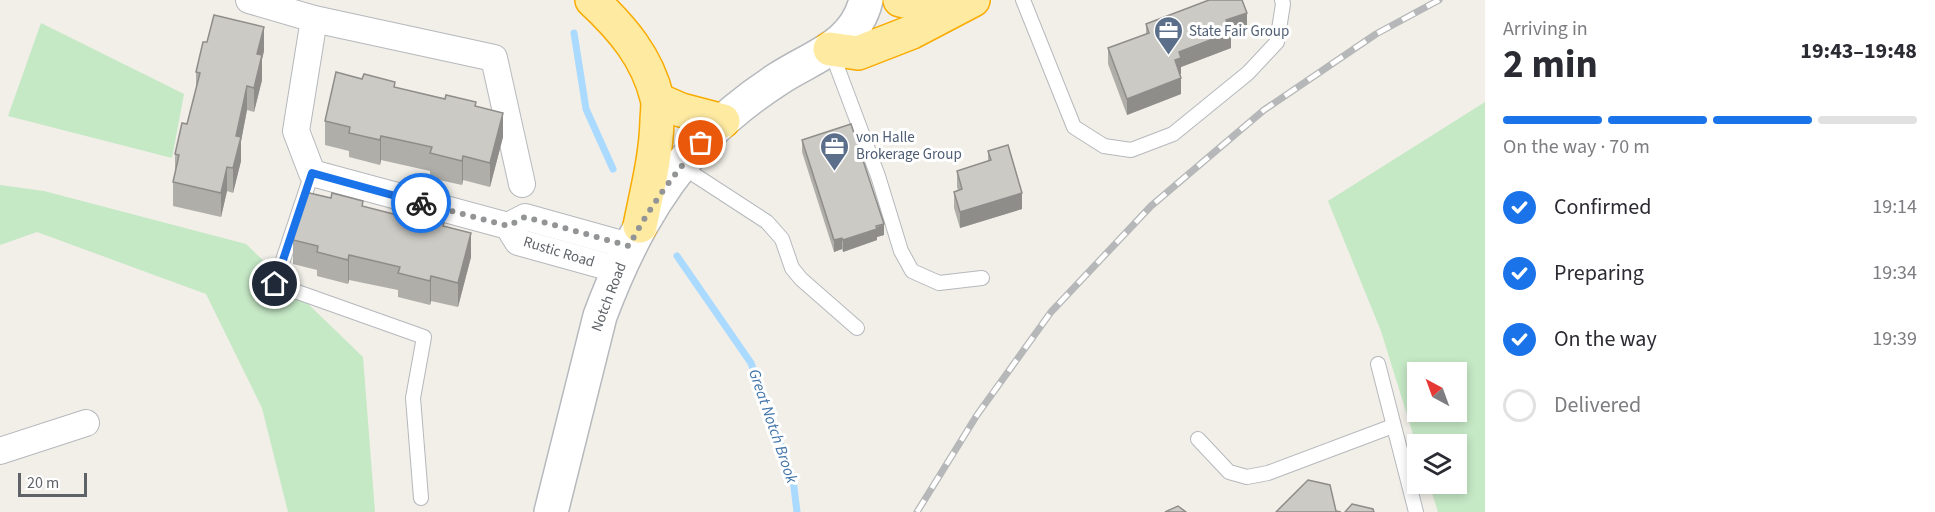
<!DOCTYPE html>
<html lang="en">
<head>
<meta charset="utf-8">
<style>
	:root { --surface:#fff; --page:#f2f2f3; --text:#2b2b33; --muted:#7c7c81; --line:#e1e1e2; --accent:#1a73e8 }
	body { margin:0; font-family:"Source Sans 3",sans-serif; background:var(--page); color:var(--text); height:100vh; display:flex; flex-direction:column; font-size:22px; white-space:nowrap }
	* { box-sizing:border-box; margin:0 }
	p { font-size:20px; color:var(--muted) }
	.icon { flex:none; width:33px; height:33px; fill:none; stroke:currentColor; stroke-width:2; stroke-linecap:round; stroke-linejoin:round }
	.map { position:relative; flex:1; overflow:hidden }
	.sheet { display:flex; flex-direction:column; background:var(--surface); width:450px }
	.sheet>* { flex:none }
	.needle { width:39px; rotate:319deg }
	.fabs { position:absolute; left:1407px; top:362px; display:grid; gap:12px }
	.fabs a { display:grid; place-items:center; width:60px; height:60px; border-radius:0px; background:var(--surface); box-shadow:0 3px 9px #0003; font-size:30px }
	.scale { position:absolute; left:18px; bottom:15px; width:69px; box-sizing:border-box; padding-left:6px; border:3px solid #5f6368; border-top:0; font-size:16px; line-height:21px; white-space:nowrap; color:#5f6368; -webkit-text-stroke:4px #fff; paint-order:stroke }
	.pin { position:absolute; display:grid; place-items:center; width:51px; height:51px; color:#fff; margin:-26px; border:3px solid #fff; border-radius:50%; box-shadow:0 2px 6px #0007 }
	.courier { position:absolute; display:grid; place-items:center; width:60px; height:60px; margin:-30px; border:4px solid #1a73e8; border-radius:50%; background:#fff; color:#222; box-shadow:0 2px 8px #0007 }
	.head em { font-style:normal; font-weight:700 }
	.head div { display:flex; flex-direction:column-reverse }
	.head { display:flex; align-items:center; justify-content:space-between; height:102px; padding:0 18px }
	h1 { font-size:39px; font-weight:700; line-height:45px }
	.bar { display:grid; grid-template-columns:repeat(4,1fr); gap:9px 6px; align-content:center; height:72px; padding:0 18px }
	.bar i { height:8px; border-radius:4px; background:var(--line) }
	.bar .on { background:var(--accent) }
	.bar p { grid-column:span 4 }
	ol { padding:0 18px; list-style:none }
	li { display:flex; align-items:center; gap:18px; height:66px }
	li p { margin-inline-start:auto }
	li .icon { padding:6px; border-radius:50%; background:var(--accent); color:#fff; stroke-width:4 }
	li:last-child { color:var(--muted) }
	li i { width:33px; height:33px; border:3px solid var(--line); border-radius:50% }
	main { display:flex; flex:1; min-height:0 }
	.map>svg:first-child { display:block }
	.green { fill:#c5e8c5; fill-rule:evenodd }
	.lines { fill:none; stroke-linecap:round; stroke-linejoin:round }
	.stream { stroke:#aadaff; stroke-width:7 }
	.service-casing { stroke:#b5b8bc; stroke-width:16 }
	.minor-casing { stroke:#b5b8bc; stroke-width:28 }
	.tertiary-casing { stroke:#b5b8bc; stroke-width:36 }
	.trunk-casing { stroke:#f9ab00; stroke-width:36 }
	.service { stroke:#fff; stroke-width:14 }
	.minor { stroke:#fff; stroke-width:26 }
	.tertiary { stroke:#fff; stroke-width:33 }
	.trunk { stroke:#feeaa1; stroke-width:33 }
	.rail-casing { stroke:#b6b7b8; stroke-width:7 }
	.rail { stroke:#fff; stroke-width:4.5; stroke-dasharray:14; stroke-linecap:butt }
	.wall { fill:#afaea9 }
	.shaded-wall { fill:#8f8d8a }
	.building { fill:#cccac5; stroke:#8f8d8a; stroke-width:1.5 }
	.done { stroke:#929495; stroke-width:6; stroke-dasharray:0 10.8 }
	.route { stroke:#1a73e8; stroke-width:8 }
	.labels { text-anchor:middle; dominant-baseline:central; stroke-width:6; stroke-linejoin:round; paint-order:stroke }
	.service-label { font-size:15px; fill:#4e5e75; stroke:#fff; text-anchor:start }
	.street-label { font-size:15px; fill:#5f6368; stroke:#fff }
	.water-label { font-size:16px; font-style:italic; fill:#4174aa; stroke:#fff }
</style>
</head>
<body>
<main>
<div class="map">
<svg width="1485" height="512" viewBox="0 0 1485 512">
	<rect width="100%" height="100%" fill="#f1efe8"/>
	<g class="green">
		<path d="M41,23L184,94L172,158L8,116Z"/>
		<path d="M1485,102V512H1438L1429,483H1456V444H1418L1417,447L1381,331L1328,201ZM1418,372H1456V411H1418Z"/>
		<path d="M0,185L44,191L246,244L363,357L375,512H288L262,408L206,294L37,232L0,245Z"/>
	</g>
	<g class="lines">
		<g class="stream">
			<path d="M574,33L586,109L613,169"/>
			<path d="M677,256L751,363L793,479L797,512"/>
		</g>
		<defs>
			<g id="service">
				<path d="M1023,0L1074,127L1104,146L1131,150L1173,134L1248,73L1277,42L1283,4L1282,0"/>
				<path d="M831,51L878,176L901,251L912,271L939,283L982,278"/>
				<path d="M681,166L767,222L782,239L792,268L801,279L857,328"/>
				<path d="M312,173L275,284L424,337L413,398L421,498"/>
				<path d="M1378,364L1416,512"/>
				<path d="M1198,439L1229,472L1247,477L1268,473L1393,426"/>
			</g>
			<g id="minor">
				<path d="M249,0L314,19L494,58L522,184"/>
				<path d="M314,19L296,131L312,173L508,226L518,242L619,270"/>
				<path d="M508,226L525,217L629,246"/>
				<path d="M0,451L86,423"/>
			</g>
			<path id="tertiary" d="M551,512L600,316C624,252 654,193 700,143C723,119 750,97 778,79C813,56 855,46 866,0"/>
			<g id="trunk">
				<path d="M592,0C622,28 647,57 657,98C659,105 657,114 657,121C656,157 647,191 640,226"/>
				<path d="M900,0L922,5L960,2"/>
				<path d="M830,49L858,53L912,32L973,0"/>
				<path d="M658,100L681,110L723,121"/>
			</g>
		</defs>
		<use href="#service" class="service-casing"/>
		<use href="#minor" class="minor-casing"/>
		<use href="#tertiary" class="tertiary-casing"/>
		<use href="#trunk" class="trunk-casing"/>
		<use href="#service" class="service"/>
		<use href="#minor" class="minor"/>
		<use href="#tertiary" class="tertiary"/>
		<use href="#trunk" class="trunk"/>
		<defs>
			<path id="rail" d="M917,512L977,415L1051,312L1151,206L1264,110L1376,34L1439,0"/>
		</defs>
		<use href="#rail" class="rail-casing"/>
		<use href="#rail" class="rail"/>
	</g>
	<g class="wall">
		<path d="M1146,24L1247,29L1231,35V48L1181,67V74H1180L1181,94L1127,115L1108,64V48L1146,34Z"/>
		<path d="M264,51L262,59V80L254,112L247,110L241,141V161L233,193L227,191L221,217L173,206V182L175,174V154L187,124L196,90V72Z"/>
		<path d="M395,87L476,106L503,137L490,187L463,180L462,185L430,178V171L381,160L380,165L349,157V151L325,145V121Z"/>
		<path d="M802,140L884,235L877,237V240L843,252L842,249L834,252L802,152Z"/>
		<path d="M988,151L1022,209L960,228L954,208V192L958,190L957,187V171L988,161Z"/>
		<path d="M363,207L444,226L471,257L458,307L431,301L430,305L398,297V290L349,280L348,284L317,276V270L293,264V240Z"/>
	</g>
	<g class="shaded-wall">
		<path d="M1247,13V29L1231,35V48L1181,67V74L1175,76V60L1179,52L1226,20Z"/>
		<path d="M264,27V51L262,59V80L254,112V88L257,54Z"/>
		<path d="M1181,78V94L1127,115V99Z"/>
		<path d="M247,86V110L241,141V161L233,193V168L236,136Z"/>
		<path d="M503,113V137L490,187V163Z"/>
		<path d="M381,136V160L380,165V140Z"/>
		<path d="M463,156V180L462,185V161Z"/>
		<path d="M227,167V191L221,217V193Z"/>
		<path d="M1022,193V209L960,228V212Z"/>
		<path d="M884,224V235L877,237V240L843,252V240Z"/>
		<path d="M471,233V257L458,307V283Z"/>
		<path d="M842,238V249L834,252V240Z"/>
		<path d="M349,255V280L348,284V260Z"/>
		<path d="M431,276V301L430,305V281Z"/>
	</g>
	<g class="building">
		<path d="M1209,0H1242L1247,13L1226,20L1231,32L1179,52L1181,58L1175,60L1181,78L1127,99L1108,48L1149,33L1146,24Z"/>
		<path d="M214,15L264,27L257,54L262,55L254,88L247,86L236,136L241,137L233,168L227,167L221,193L173,182L179,155L175,154L182,123L187,124L200,73L196,72L203,42H207Z"/>
		<path d="M336,72L362,79L364,74L395,82L394,87L445,99L446,95L476,102L475,106L503,113L490,163L463,156L462,161L430,153L432,147L381,136L380,140L349,133L350,127L325,121Z"/>
		<path d="M851,124L884,224L876,226L877,229L843,240L842,238L834,240L802,140Z"/>
		<path d="M1008,145L1022,193L960,212L954,192L962,189L957,171L991,160L988,151Z"/>
		<path d="M305,192L331,198L332,193L363,201L362,206L413,219L414,215L444,222L443,226L471,233L458,283L431,276L430,281L398,273L400,267L349,255L348,260L317,252L318,246L293,240Z"/>
		<path d="M1308,480L1330,485L1336,511L1341,512H1276Z"/>
		<path d="M1352,504L1373,509L1374,512H1345Z"/>
		<path d="M1178,506L1186,512H1165Z"/>
	</g>
	<g class="lines">
		<path class="done" d="M421,203L508,226L525,217L629,246C649,208 673,175 701,143"/>
		<path class="route" d="M275,284L312,173L421,203"/>
	</g>
	<defs>
		<symbol id="office-pin" viewBox="-11 -11 22 30"><path d="M0 17L-7.5 6A9.5 9.5 0 1 1 7.5 6Z" fill="#5c6f8a" stroke="#fff"/><path d="M-6-3h4V-5.5h4V-3h4V5H-6ZM-1-4.5V-3h2v-1.5ZM-6 0V1H6V0Z" fill="#fff"/></symbol>
	</defs>
	<g fill-rule="evenodd">
		<use href="#office-pin" x="1152" y="14" width="33" height="45"/>
		<use href="#office-pin" x="818" y="130" width="33" height="45"/>
	</g>
	<g class="labels">
		<g class="service-label">
			<text x="1189" y="31">State Fair Group</text>
			<text x="856" y="137">von Halle<tspan x="856" dy="17">Brokerage Group</tspan></text>
		</g>
		<g class="street-label">
			<text transform="translate(559 252) rotate(17)">Rustic Road</text>
			<text transform="translate(609 297) rotate(-69)">Notch Road</text>
		</g>
		<g class="water-label">
			<text transform="translate(773 426) rotate(71)">Great Notch Brook</text>
		</g>
	</g>
</svg>
<div class="fabs">
<a><svg class="needle" viewBox="-14 -14 28 28"><path d="M0-13l5 13h-10z" fill="#e53935"/><path d="M0 13l5-13h-10z" fill="#7c7c81"/></svg></a>
<a><svg class="icon" aria-label="layers" viewBox="0 0 24 24"><path d="M12 4l9 5-9 5-9-5zM3 14l9 5 9-5"/></svg></a>
</div>
<div class="scale">20 m</div>
<div class="pin" style="left:701px;top:143px;background:#ea580c"><svg class="icon" aria-label="bag" viewBox="0 0 24 24"><path d="M5 8h14l-1 12H6zM9 8a3 3 0 0 1 6 0"/></svg></div>
<div class="pin" style="left:275px;top:284px;background:#1f2937"><svg class="icon" aria-label="home" viewBox="0 0 24 24"><path d="M3 11l9-7 9 7M6 9v11h12V9"/></svg></div>
<div class="courier" style="left:421px;top:203px"><svg class="icon" aria-label="bike" viewBox="0 0 24 24"><circle cx="6" cy="16" r="4"/><circle cx="18" cy="16" r="4"/><path d="M6 16l4-8h5l3 8M10 8l3 8H6M13 5h3"/></svg></div>
</div>
<section class="sheet">
<div class="head"><div><h1>2 min</h1><p>Arriving in</p></div><em>19:43–19:48</em></div>
<div class="bar"><i class="on"></i><i class="on"></i><i class="on"></i><i></i><p>On the way · 70 m</p></div>
<ol>
<li><svg class="icon" aria-label="check" viewBox="0 0 24 24"><path d="M5 12l5 5 9-10"/></svg>Confirmed<p>19:14</p></li>
<li><svg class="icon" aria-label="check" viewBox="0 0 24 24"><path d="M5 12l5 5 9-10"/></svg>Preparing<p>19:34</p></li>
<li><svg class="icon" aria-label="check" viewBox="0 0 24 24"><path d="M5 12l5 5 9-10"/></svg>On the way<p>19:39</p></li>
<li><i></i>Delivered</li>
</ol>
</section>
</main>
</body>
</html>
